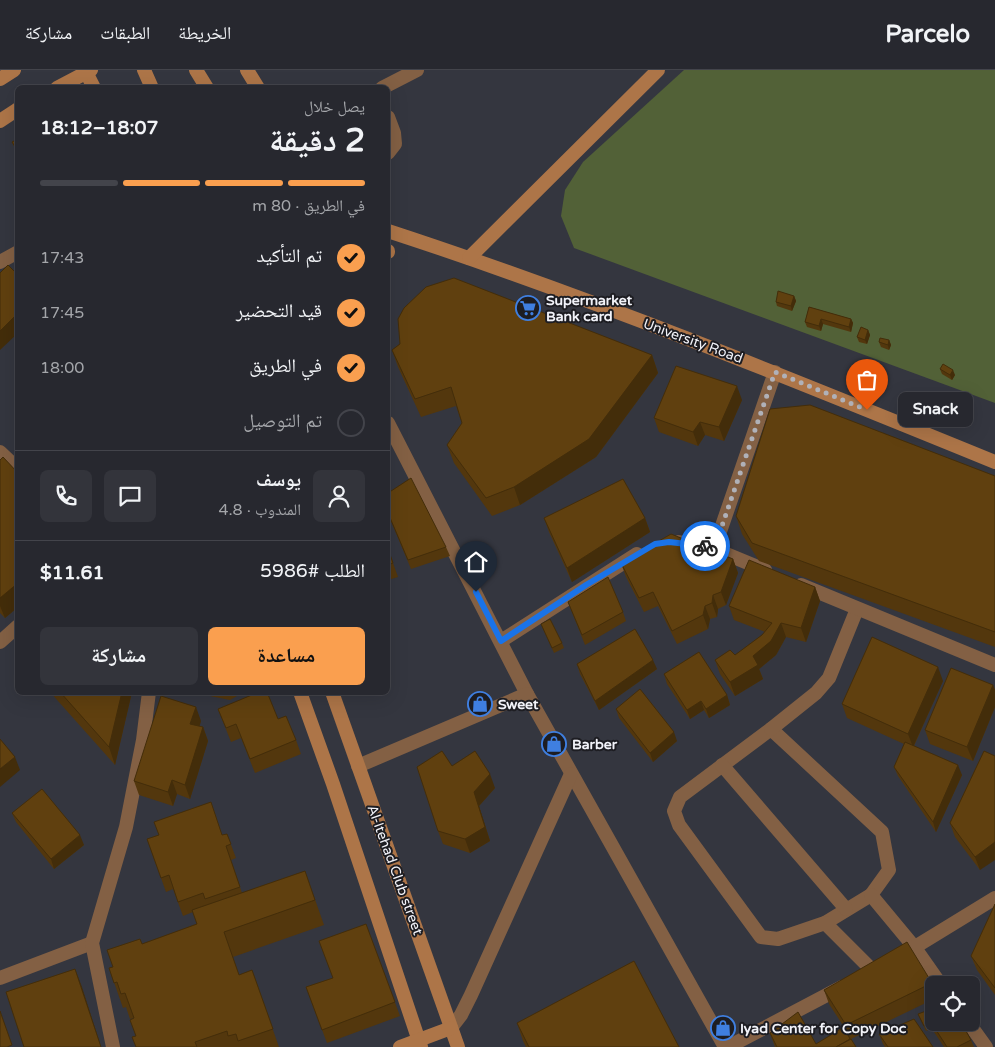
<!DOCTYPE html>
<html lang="ar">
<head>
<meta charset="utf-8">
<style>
	:root { --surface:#27282f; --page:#33343b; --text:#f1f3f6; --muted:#a4a6aa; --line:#43444b; --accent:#fa9f4f }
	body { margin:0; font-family:"Varela Round","Noto Naskh Arabic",sans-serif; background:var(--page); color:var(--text); direction:rtl; height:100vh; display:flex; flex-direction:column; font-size:19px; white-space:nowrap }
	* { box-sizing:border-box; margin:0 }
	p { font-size:16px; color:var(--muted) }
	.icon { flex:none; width:28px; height:28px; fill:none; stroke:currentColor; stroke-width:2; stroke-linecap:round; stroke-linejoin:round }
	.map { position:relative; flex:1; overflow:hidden; direction:ltr }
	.sheet { position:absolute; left:15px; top:15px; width:375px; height:610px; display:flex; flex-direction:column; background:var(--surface); border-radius:8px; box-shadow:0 5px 20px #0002,0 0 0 1px var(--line); direction:rtl }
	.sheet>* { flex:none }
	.tools { position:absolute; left:925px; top:906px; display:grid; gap:10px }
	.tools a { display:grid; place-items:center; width:55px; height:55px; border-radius:8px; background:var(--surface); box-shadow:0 5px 20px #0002,0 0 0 1px var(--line); font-size:25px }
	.pin { position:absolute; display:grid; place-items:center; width:42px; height:42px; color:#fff; margin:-51px -21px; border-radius:50% 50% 50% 0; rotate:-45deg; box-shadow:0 0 5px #0007 }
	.pin .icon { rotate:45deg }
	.courier { position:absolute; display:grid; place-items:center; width:50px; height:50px; margin:-25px; border:4px solid #1a73e8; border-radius:50%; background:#fff; color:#222; box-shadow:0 1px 6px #0007 }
	.bubble { position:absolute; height:35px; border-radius:8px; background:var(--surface); box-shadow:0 5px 20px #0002,0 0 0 1px var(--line); font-size:16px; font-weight:700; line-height:35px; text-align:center; direction:rtl }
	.summary em { font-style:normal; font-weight:700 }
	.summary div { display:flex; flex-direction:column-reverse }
	.summary { display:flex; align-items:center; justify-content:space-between; height:85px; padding:0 25px }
	h1 { font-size:32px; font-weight:700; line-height:38px }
	.bar { display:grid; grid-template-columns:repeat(4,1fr); gap:8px 5px; align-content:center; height:60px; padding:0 25px }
	.bar i { height:6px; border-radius:4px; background:var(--line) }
	.bar .on { background:var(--accent) }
	.bar p { grid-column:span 4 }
	.line { display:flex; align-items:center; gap:12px; padding:0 25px; border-top:1px solid var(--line) }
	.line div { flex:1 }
	.round { display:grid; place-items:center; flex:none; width:52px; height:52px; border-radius:8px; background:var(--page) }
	ol { padding:0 25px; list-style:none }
	li { display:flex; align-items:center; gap:15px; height:55px }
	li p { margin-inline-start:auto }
	li .icon { padding:5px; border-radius:50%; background:var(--accent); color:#111; stroke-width:4 }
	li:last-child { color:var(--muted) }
	li i { width:28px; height:28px; border:2px solid var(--line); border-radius:50% }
	.primary-button { display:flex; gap:10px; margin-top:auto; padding:10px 25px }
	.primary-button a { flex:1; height:58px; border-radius:8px; background:var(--accent); color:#111; font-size:20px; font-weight:700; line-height:58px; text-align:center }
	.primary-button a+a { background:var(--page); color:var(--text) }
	header { display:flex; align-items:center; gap:30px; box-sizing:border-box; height:70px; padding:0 25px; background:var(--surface); border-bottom:1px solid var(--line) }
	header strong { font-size:24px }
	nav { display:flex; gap:28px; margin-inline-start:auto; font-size:18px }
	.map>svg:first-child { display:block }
	.green { fill:#526137 }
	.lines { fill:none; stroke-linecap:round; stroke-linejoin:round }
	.service { stroke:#836044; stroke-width:14 }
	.minor { stroke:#836044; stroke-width:14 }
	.secondary { stroke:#ad7548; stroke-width:14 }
	.secondary-bridge { stroke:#ad7548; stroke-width:14 }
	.wall { fill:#53370d }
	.shaded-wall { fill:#432d0a }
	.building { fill:#60400f; stroke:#432d0a }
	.done { stroke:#b0b1b8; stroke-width:5; stroke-dasharray:0 9 }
	.route { stroke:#1a73e8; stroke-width:6 }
	.labels { text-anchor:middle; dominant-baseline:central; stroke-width:4; stroke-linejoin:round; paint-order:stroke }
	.poi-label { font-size:14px; font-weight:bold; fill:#f2f3f9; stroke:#1d1d22; text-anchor:start }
	.street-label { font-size:14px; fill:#f2f3f9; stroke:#1d1d22 }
</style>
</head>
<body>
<header>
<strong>Parcelo</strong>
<nav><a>الخريطة</a><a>الطبقات</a><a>مشاركة</a></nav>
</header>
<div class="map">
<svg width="995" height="977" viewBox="0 0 995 977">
	<rect width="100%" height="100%" fill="#34363f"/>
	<path class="green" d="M684,0H995V333L574,178L561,146L565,120L583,92Z"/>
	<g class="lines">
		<g class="service">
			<path d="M382,18L417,0"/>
			<path d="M388,47L394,63L395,74L388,83"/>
			<path d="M0,192L18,182"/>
			<path d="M771,659L882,762L889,800L871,825L825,853L778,869L761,867L679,755L674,741L680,727Z"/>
			<path d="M771,659L816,623L829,608L857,539"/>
			<path d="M722,695L846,839"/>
			<path d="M871,825L915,878"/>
			<path d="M825,853L873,901"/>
		</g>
		<g class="minor">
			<path d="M388,353L527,624L725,977"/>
			<path d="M0,382L18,399"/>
			<path d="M679,472L714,479L765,500"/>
			<path d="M714,479L775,302"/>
			<path d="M801,515L995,595"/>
			<path d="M501,571L637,484"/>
			<path d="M0,572L18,556"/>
			<path d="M358,696L527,624"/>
			<path d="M915,878L941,915"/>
			<path d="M897,888L995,828"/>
			<path d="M0,908L92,873"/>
			<path d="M968,952L986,977"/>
			<path d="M451,958L461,945L471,925L571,704"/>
			<path d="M113,977L92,873L126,757L143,670L149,622"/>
			<path d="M728,977L842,917"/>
		</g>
		<g class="secondary">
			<path d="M85,0L94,18"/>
			<path d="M144,0L152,18"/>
			<path d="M196,0L207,18"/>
			<path d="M247,0L258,18"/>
			<path d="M0,9L14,0"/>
			<path d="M0,51L18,39"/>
			<path d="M388,161C593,228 794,310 995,392"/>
			<path d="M388,181V182"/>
			<path d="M469,188L658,0"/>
			<path d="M300,622L333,714L421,977"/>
			<path d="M332,622L458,977"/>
			<path d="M400,977L451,958"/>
		</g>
		<path class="secondary-bridge" d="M57,18L91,0"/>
	</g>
	<g class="wall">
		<path d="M18,69V85L12,72Z"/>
		<path d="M794,226L796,231L792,241L777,236L776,232Z"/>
		<path d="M809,237L851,249L853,253L851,262L823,254L821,261L807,257L805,252Z"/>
		<path d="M868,260L870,265L867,274L859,272L857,267Z"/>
		<path d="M889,270L891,275L889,280L881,277L879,272Z"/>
		<path d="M400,274L652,285L658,303L596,387L520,435L492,446L454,393L447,375L462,353L456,336L421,347L398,297L392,280Z"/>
		<path d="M940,299L955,305L952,310L942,304Z"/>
		<path d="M742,330L724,371L705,365L698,376L659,362L654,348Z"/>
		<path d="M0,390L18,403V537L5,548L0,543Z"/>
		<path d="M995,406V577L759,491L742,464L736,446Z"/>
		<path d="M388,423L446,477L450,486L411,499L388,444Z"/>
		<path d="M544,448H645L650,462L572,512L549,462Z"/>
		<path d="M388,479L398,507L388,510Z"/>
		<path d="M733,489L738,503L726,535L718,539L717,547L710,549L708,559L677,574L658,536L644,542L626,507L621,493Z"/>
		<path d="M815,517L820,531L806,572L786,567L776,585L759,599L763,609L735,626L720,604L715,590L735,585L762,565L765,562L734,550L729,536Z"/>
		<path d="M568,532L623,542L626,551L585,575Z"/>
		<path d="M541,554L562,573L564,578L554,583Z"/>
		<path d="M577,594L657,599L599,640L580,604Z"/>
		<path d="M664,604L727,625L730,635L709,648L704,640L690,649L667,614Z"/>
		<path d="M943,611L914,676L962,705L936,762L898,706L894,697L904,674L847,648L842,634Z"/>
		<path d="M993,615L995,620V637L973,691L930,674L925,660Z"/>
		<path d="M50,622H132L115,695Z"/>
		<path d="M190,622H244L230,630Z"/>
		<path d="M218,639L278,649L296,670L301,684L255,703L241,668L231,672Z"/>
		<path d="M616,639L677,671L653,692L619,648Z"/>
		<path d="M201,651L199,656L203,657L208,671L190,729L177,724L173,736L139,725L134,711Z"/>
		<path d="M984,681L980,800L955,767L950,753Z"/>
		<path d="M452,696L495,718L479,736L490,771L470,783L443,774L438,761Z"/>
		<path d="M12,743L84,775L54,799L16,752Z"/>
		<path d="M227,764L236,788L231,790L242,823L305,801L324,855L233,887L239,905L252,900L279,977H136V966L134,948L130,949L126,937L123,938L109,898L113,897L142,874L197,854L193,842L183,846L173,819L166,822L147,769L222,765Z"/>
		<path d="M995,834V925L977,900L971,886Z"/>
		<path d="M366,854L400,946L327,973L306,917L333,908Z"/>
		<path d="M932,913L934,919V929L851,969L846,960L856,977H775L770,963L816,974L844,957L829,934L824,920Z"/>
		<path d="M918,944L971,970L974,977H944L934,962L933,958L926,961Z"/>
		<path d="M517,953L679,977H526L523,971Z"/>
		<path d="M879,964L933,977H885L883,974Z"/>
	</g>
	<g class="shaded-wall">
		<path d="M794,226L796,231L792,241L791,236Z"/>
		<path d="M15,246L18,253V263L0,280V261Z"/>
		<path d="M821,249L823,254L821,261L819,256Z"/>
		<path d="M851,249L853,253L851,262L849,257Z"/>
		<path d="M868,260L870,265L867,274L865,270Z"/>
		<path d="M889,270L891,275L889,280L888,275Z"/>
		<path d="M652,285L658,303L596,387L520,435L514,417Z"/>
		<path d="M953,300L955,305L952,310L950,305Z"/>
		<path d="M737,316L742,330L724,371L719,357Z"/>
		<path d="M700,352L705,365L698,376L693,362Z"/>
		<path d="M645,448L650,462L572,512L567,498Z"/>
		<path d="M733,489L738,503L726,535L721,522Z"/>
		<path d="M18,513V537L5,548L0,536V528Z"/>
		<path d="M815,517L820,531L806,572L801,558Z"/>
		<path d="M713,525L718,539L717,547L712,533Z"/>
		<path d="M705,536L710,549L708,559L703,545Z"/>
		<path d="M781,553L786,567L776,585L759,599L763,609L735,626L730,612Z"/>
		<path d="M653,590L657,599L599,640L595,631Z"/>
		<path d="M938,597L943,611L913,677L908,664Z"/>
		<path d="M993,615L995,620V637L973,691L967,677Z"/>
		<path d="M122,622H132L115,695L109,677Z"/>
		<path d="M727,625L730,635L709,648L706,639Z"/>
		<path d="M701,631L704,640L690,649L687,640Z"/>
		<path d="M196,637L201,651L196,668L190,654Z"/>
		<path d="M203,657L208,671L190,729L185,715Z"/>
		<path d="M674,662L677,671L653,692L650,683Z"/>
		<path d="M15,687L20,700L0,717V699Z"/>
		<path d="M958,695L962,705L936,762L933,752Z"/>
		<path d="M490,704L495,718L479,736L490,771L470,783L465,769L474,722Z"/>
		<path d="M172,710L177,724L173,736L168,722Z"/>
		<path d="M80,765L84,775L54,799L51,789Z"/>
		<path d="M995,772V790L980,800L975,787Z"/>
		<path d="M75,899L82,917L101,977Z"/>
	</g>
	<g class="building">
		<path d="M18,69V81L12,72Z"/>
		<path d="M8,195L18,205V249L15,246L0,261V203Z"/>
		<path d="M454,208L652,285L589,369L514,417L486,428L447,375L462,353L451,317L415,329L392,280L400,274L398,249L404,238L426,217Z"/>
		<path d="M778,221L794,226L791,236L776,232Z"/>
		<path d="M809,237L851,249L849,257L821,249L819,256L805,252Z"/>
		<path d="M861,257L868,260L865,270L857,267Z"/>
		<path d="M880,268L889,270L888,275L879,272Z"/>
		<path d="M943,294L953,300L950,305L940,299Z"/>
		<path d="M676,296L737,316L719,357L700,352L693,362L654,348Z"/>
		<path d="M810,335L995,406V562L752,473L736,446L770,339Z"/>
		<path d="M3,387L18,403V433L15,435L18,439V513L0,528V390Z"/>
		<path d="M411,408L446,477L408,490L388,443V423Z"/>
		<path d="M623,409L645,448L567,498L544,448Z"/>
		<path d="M671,464L733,489L721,522L713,525L712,533L705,536L703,545L672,561L653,522L639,528L621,493Z"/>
		<path d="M388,479L393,493L388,495Z"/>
		<path d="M749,490L815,517L801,558L781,553L771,571L753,586L758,595L730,612L715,590L730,580L735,585L762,565L772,553L729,536Z"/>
		<path d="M608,507L623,542L582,565L568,532Z"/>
		<path d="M550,549L562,573L552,578L541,554Z"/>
		<path d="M635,559L653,590L595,631L577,594Z"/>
		<path d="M872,567L938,597L908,664L842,634Z"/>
		<path d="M699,582L727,625L706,639L701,631L687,640L664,604Z"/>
		<path d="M951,598L993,615L967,677L925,660Z"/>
		<path d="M640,619L674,662L650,683L616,639Z"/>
		<path d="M60,622H122L109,677Z"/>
		<path d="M259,622H267L278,649L286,646L296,670L250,689L236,654L226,658L218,639Z"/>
		<path d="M161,626L196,637L190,654L203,657L185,715L172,710L168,722L134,711Z"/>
		<path d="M0,669L15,687L0,699Z"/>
		<path d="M905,672L958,695L933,752L894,697Z"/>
		<path d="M442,681L452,696L475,681L490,704L474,722L485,757L465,769L438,761L417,697Z"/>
		<path d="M984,681L995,686V772L975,787L950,753Z"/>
		<path d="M42,719L80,765L51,789L12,743Z"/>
		<path d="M211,732L222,765L227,764L231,774L226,776L240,817L205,829L203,823L178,832L169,805L161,808L147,769L159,765L154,752Z"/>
		<path d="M305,801L315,830L224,862L239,905L252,900L273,959L238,971L236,964L228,966L227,961L195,972L197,977H136L132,967L136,966L130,950L134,948L125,923L121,924L117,912L114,913L109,898L113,897L107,880L140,869L142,874L197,854L192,840Z"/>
		<path d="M995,834V918L971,886Z"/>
		<path d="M366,854L395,932L322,960L306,917L333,908L319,871Z"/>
		<path d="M907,872L932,913L846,955L824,920Z"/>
		<path d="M634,891L679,977H529L517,953Z"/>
		<path d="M75,899L101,977H24L6,922Z"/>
		<path d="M934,938V951L931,952V953L924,956L918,944Z"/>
		<path d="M0,941L12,975L7,977H0Z"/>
		<path d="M798,942L816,974L844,957L850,969L836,977H777L770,963Z"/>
		<path d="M914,949L933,977H888L879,964Z"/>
		<path d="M934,951V952H961L971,970L957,977H947L931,952Z"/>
		<path d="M851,969L856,977H836Z"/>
	</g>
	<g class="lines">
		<path class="done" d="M705,476L714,479L775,302L867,340"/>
		<path class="route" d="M476,522L501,571L586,515L655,474L669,472L705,476"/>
	</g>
	<defs>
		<symbol id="supermarket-ring" viewBox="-11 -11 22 22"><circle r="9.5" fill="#1d1d22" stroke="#3f7fe0" stroke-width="1.5"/><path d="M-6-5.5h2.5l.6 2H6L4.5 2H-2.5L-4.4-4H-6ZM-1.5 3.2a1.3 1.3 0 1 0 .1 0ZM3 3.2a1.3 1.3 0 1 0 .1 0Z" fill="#3f7fe0"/></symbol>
		<symbol id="shop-ring" viewBox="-11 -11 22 22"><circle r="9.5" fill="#1d1d22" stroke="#3f7fe0" stroke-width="1.5"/><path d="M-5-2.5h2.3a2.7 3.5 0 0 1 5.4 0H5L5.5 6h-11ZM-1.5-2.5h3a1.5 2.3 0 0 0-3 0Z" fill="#3f7fe0"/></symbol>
	</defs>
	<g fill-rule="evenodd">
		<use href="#supermarket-ring" x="514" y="224" width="28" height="28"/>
		<use href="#shop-ring" x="466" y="620" width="28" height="28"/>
		<use href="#shop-ring" x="540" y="660" width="28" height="28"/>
		<use href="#shop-ring" x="709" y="944" width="28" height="28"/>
	</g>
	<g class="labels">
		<g class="poi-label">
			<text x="546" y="230">Supermarket<tspan x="546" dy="16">Bank card</tspan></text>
			<text x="498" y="634">Sweet</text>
			<text x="572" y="674">Barber</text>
			<text x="740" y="958">Iyad Center for Copy Doc</text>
		</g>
		<g class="street-label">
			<text transform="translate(693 271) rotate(20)">University Road</text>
			<text transform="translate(395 800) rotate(70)">Al-Itehad Club street</text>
		</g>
	</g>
</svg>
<div class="tools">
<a><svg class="icon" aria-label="locate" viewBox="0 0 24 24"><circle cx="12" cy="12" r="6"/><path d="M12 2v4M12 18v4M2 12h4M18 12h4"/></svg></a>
</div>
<div class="pin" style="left:867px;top:340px;background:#ea580c"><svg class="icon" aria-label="bag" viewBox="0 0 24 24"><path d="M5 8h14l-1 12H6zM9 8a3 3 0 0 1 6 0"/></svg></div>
<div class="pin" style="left:476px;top:522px;background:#1f2937"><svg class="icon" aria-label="home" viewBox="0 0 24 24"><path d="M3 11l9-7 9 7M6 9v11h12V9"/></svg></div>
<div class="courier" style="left:705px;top:476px"><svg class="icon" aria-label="bike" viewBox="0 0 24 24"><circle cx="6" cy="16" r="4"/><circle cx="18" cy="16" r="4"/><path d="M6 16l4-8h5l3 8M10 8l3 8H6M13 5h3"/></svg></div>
<div class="bubble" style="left:898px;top:322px;width:75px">Snack</div>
<section class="sheet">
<div class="summary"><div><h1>2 دقيقة</h1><p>يصل خلال</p></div><em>18:07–18:12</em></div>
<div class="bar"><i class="on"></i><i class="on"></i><i class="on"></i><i></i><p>في الطريق · 80 m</p></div>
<ol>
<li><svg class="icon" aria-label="check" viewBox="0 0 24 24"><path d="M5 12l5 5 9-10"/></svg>تم التأكيد<p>17:43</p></li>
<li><svg class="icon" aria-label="check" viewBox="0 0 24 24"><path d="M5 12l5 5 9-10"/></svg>قيد التحضير<p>17:45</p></li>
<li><svg class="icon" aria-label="check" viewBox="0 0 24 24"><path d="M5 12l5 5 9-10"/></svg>في الطريق<p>18:00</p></li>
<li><i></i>تم التوصيل</li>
</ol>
<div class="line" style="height:90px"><a class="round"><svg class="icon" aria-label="person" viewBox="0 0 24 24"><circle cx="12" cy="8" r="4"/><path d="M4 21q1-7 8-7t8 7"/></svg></a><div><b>يوسف</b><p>المندوب · 4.8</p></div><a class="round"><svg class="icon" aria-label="chat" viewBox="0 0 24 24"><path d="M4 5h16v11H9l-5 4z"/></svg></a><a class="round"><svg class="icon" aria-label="phone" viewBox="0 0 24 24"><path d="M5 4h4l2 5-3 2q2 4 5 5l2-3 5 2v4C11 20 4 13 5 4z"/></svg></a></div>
<div class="line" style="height:65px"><div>الطلب #5986</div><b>$11.61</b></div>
<div class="primary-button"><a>مساعدة</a><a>مشاركة</a></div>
</section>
</div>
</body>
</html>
